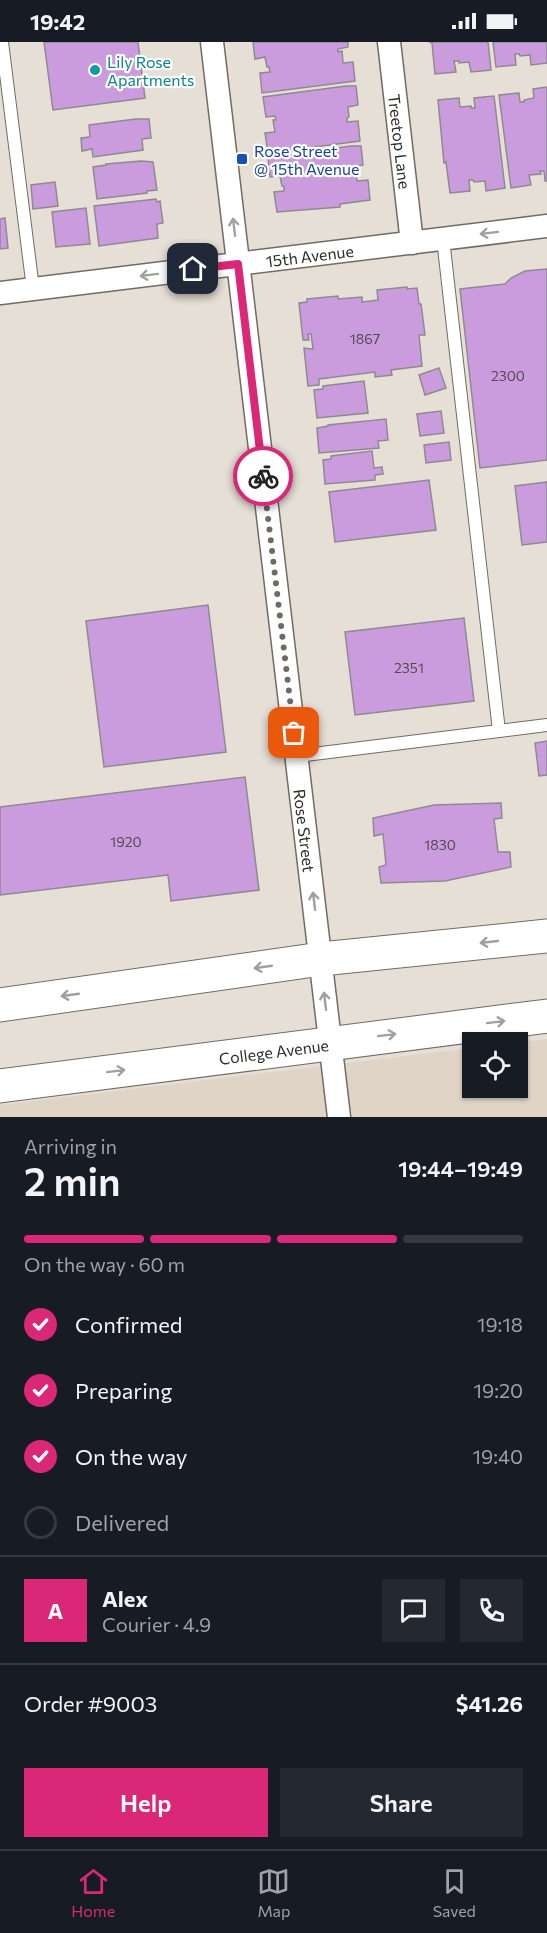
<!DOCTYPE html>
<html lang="en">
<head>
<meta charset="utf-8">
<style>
	:root { --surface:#171b24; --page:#242831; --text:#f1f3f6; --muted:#9ea1a6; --line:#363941; --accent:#db2777 }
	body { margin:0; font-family:Commissioner,sans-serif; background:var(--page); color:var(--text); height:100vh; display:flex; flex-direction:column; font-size:22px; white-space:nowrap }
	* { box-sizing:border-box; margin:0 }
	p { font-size:20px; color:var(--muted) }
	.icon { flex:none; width:33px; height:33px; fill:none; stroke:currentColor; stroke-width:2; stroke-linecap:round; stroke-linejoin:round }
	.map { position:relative; height:1075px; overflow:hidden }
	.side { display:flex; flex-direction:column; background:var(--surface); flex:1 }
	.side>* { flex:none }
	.tools { position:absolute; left:462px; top:990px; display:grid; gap:12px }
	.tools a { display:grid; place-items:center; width:66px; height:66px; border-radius:0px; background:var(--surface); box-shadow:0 2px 4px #0004; font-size:30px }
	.pin { position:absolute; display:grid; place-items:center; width:51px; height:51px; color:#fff; margin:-26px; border-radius:12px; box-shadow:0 3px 9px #0006 }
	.courier { position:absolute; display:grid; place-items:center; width:60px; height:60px; margin:-30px; border:4px solid #db2777; border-radius:50%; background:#fff; color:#222; box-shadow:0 2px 8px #0007 }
	.summary em { font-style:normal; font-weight:600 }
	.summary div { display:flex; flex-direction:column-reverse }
	.summary { display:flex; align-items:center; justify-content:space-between; height:102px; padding:0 24px }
	h1 { font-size:39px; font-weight:600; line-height:45px }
	.bar { display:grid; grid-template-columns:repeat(4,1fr); gap:9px 6px; align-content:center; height:72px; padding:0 24px }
	.bar i { height:8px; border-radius:4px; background:var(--line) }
	.bar .on { background:var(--accent) }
	.bar p { grid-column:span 4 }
	.line { display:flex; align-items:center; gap:15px; padding:0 24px; border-top:2px solid var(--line) }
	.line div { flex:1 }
	.round { display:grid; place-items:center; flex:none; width:63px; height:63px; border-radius:0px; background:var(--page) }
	ol { padding:0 24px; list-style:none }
	li { display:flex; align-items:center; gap:18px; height:66px }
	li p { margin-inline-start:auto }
	li .icon { padding:6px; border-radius:50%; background:var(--accent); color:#fff; stroke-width:4 }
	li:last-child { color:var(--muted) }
	li i { width:33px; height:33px; border:3px solid var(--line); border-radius:50% }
	.action { display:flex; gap:12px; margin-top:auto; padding:12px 24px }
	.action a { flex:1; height:69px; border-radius:0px; background:var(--accent); color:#fff; font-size:24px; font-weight:600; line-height:69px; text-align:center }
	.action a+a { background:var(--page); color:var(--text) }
	.status { display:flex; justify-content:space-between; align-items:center; height:42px; padding:0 30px; background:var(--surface); direction:ltr }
	.status svg { height:16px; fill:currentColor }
	.tab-bar { display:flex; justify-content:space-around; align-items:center; height:84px; border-top:2px solid var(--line); background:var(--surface); font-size:16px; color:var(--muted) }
	.tab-bar a { display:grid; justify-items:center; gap:3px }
	.tab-bar .on { color:var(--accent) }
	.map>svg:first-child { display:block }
	.built { fill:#dfd4c5 }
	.building { fill:#cb9cdd; stroke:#8f8992; stroke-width:1.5 }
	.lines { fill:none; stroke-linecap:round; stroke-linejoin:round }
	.service-casing { stroke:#726b64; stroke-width:14 }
	.minor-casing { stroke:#726b64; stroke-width:25 }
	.secondary-casing { stroke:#726b64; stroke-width:35 }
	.service { stroke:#fff; stroke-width:12 }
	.minor { stroke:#fff; stroke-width:22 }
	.secondary { stroke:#fff; stroke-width:33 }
	.oneway { stroke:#a1a09e }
	.done { stroke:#6e6b65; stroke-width:6; stroke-dasharray:0 10.8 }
	.route { stroke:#db2777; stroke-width:8 }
	.culture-dot { fill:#0f9aa8; stroke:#fff; stroke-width:2 }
	.transit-dot { fill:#1a4fb4; stroke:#fff; stroke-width:2 }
	.labels { text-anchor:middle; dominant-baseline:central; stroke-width:4.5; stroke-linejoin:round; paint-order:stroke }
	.number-label { font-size:14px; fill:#554855 }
	.culture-label { font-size:16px; fill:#0d838f; stroke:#fff; text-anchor:start }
	.street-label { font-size:16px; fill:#2e2c28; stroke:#fff }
	.transit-label { font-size:16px; fill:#164399; stroke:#fff; text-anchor:start }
</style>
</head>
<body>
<div class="status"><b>19:42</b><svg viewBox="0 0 49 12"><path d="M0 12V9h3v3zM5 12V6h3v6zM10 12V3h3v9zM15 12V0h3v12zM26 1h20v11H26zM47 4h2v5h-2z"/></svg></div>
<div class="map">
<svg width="547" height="1075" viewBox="0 0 547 1075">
	<rect width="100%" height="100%" fill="#e6dfd6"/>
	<path class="built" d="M547,997V1075H0V1063L472,1006V1046H518L517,1000Z"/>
	<g class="building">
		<path d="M44,0H138L145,56L53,68Z"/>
		<path d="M253,0H348V5L338,7V10L342,9L343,21L353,20L355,39L262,51L260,31L270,30L269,25H267L265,15L255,17Z"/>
		<path d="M429,0H488L491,28L471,30L469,20L459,21V19H454L456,30L435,32L432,1Z"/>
		<path d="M493,0H547V21L531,23L530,13L520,14L519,12H515L516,23L496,25Z"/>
		<path d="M346,44H356L358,63L348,65L349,75L347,76V80L358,79L360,99L268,111L265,91L275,90L273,78H276L275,74L266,75L263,55Z"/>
		<path d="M547,45V139H545L544,129H540L541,132L529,133L531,143L511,146L499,53L519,51L520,60H524V58L534,56L533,47Z"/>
		<path d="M494,54L505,146L486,149L485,139L474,140L473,138H469L470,149L450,151L446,120L444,121L438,58L459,56L460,65L471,64V66H475L474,56Z"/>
		<path d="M136,77H149L151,96L142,97L143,108L93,115L92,107L82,109L81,96L90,95L89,83Z"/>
		<path d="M351,104H361L363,123L353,125V129L356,128L357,139L368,138L370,158L340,162V165L277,170L274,150L284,149V144H282L280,134L270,135L268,116Z"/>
		<path d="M141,119L153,120L157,148L147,149V151L97,157L93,125L106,123V122Z"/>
		<path d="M55,140L58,164L33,167L31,143Z"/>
		<path d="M156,157L157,160L160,159L163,181L157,182L158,196L99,204L94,164Z"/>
		<path d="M86,166L90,202L56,205L52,170Z"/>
		<path d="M5,176L8,206L0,207V177Z"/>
		<path d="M547,227V418L480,426L460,247L505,242L511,236L525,229Z"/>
		<path d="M407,245V247L417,246L419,262H421L425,293H419L422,324L391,328L392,333L375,335V330L319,337V343L308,344L304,306L313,307L311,292H308L309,298H303L299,261L307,260V257L338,254V257L362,255V260L378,258L377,248Z"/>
		<path d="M439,326L446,346L425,353L419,333Z"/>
		<path d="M364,339L368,371L317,376L314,348L323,347V344Z"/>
		<path d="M441,369L444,391L420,394L417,372Z"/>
		<path d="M386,377L388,398L378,399L379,406L319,411L317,386L328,384V383Z"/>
		<path d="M449,400L451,418L426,421L424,403Z"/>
		<path d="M372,409L374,426L382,425L383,432L375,433V438L325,442L323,418L331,417V414Z"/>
		<path d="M429,438L436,488L335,500L329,450Z"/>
		<path d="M547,440V500L522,503L515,444Z"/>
		<path d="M208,563L226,710L104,725L86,579Z"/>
		<path d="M464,576L474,659L355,673L345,590Z"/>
		<path d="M547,699V733L539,734L535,701Z"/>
		<path d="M245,735L259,848L171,859L168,833L0,853V765Z"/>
		<path d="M501,761L502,776L494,777L498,810H510L511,825L445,839L381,841L379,825L386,823L383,792L374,794L373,776L434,763Z"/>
	</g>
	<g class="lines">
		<defs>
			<g id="service">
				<path d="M2,0L33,247"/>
				<path d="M443,197L499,689"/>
				<path d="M297,714L547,683"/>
			</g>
			<g id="minor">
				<path id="s1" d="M212,0L339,1075"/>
				<path id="s2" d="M389,0L412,201"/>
				<path id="s3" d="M0,251L547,184"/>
			</g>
			<g id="secondary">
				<path d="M0,963L321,917L547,894"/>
				<path id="s4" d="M0,1044L547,974"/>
			</g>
		</defs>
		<use href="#service" class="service-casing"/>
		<use href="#minor" class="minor-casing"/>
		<use href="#secondary" class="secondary-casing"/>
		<use href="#service" class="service"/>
		<use href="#minor" class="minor"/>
		<use href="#secondary" class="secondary"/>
	</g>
	<defs><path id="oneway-shaft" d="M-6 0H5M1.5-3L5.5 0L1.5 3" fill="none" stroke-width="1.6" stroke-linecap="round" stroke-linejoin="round" transform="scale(1.5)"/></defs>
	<g class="oneway">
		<use href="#oneway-shaft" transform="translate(234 185) rotate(-97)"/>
		<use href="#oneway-shaft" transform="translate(489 191) rotate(173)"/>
		<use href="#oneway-shaft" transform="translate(149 233) rotate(173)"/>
		<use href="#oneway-shaft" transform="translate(314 859) rotate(-97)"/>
		<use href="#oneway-shaft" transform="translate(489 900) rotate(174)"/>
		<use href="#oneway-shaft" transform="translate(263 925) rotate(172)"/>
		<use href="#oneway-shaft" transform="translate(70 953) rotate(172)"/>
		<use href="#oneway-shaft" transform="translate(325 959) rotate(-97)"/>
		<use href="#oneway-shaft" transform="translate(496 980) rotate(-7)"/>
		<use href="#oneway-shaft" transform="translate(387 993) rotate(-7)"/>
		<use href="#oneway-shaft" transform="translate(116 1029) rotate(-7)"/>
	</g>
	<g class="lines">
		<path class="done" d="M263,434L294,691"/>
		<path class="route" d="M193,227L238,222L263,434"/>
	</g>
	<circle class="culture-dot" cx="95" cy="28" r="6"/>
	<rect class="transit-dot" x="236" y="111" width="12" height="12" rx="3"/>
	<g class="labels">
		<g class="number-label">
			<text x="365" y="296">1867</text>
			<text x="508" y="333">2300</text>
			<text x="409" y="625">2351</text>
			<text x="126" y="799">1920</text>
			<text x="440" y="802">1830</text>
		</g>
		<g class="culture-label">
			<text x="107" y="19">Lily Rose<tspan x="107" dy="18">Apartments</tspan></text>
		</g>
		<g class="street-label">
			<text stroke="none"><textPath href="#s2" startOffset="100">Treetop Lane</textPath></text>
			<text stroke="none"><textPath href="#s3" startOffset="312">15th Avenue</textPath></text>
			<text stroke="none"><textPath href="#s1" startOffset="794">Rose Street</textPath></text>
			<text stroke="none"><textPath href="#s4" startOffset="276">College Avenue</textPath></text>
		</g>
		<g class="transit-label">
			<text x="254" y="108">Rose Street<tspan x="254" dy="18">@ 15th Avenue</tspan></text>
		</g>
	</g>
</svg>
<div class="tools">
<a><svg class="icon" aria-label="locate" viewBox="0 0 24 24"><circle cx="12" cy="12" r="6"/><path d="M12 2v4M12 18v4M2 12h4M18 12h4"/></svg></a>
</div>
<div class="pin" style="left:294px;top:691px;background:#ea580c"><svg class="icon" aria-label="bag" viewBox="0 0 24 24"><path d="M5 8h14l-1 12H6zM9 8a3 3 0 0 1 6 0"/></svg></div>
<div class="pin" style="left:193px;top:227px;background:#1f2937"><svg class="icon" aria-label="home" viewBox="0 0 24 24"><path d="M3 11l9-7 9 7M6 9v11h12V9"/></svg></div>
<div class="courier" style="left:263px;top:434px"><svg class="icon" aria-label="bike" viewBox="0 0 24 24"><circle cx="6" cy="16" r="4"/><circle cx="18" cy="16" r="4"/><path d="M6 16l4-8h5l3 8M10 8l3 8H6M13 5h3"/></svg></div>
</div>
<section class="side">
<div class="summary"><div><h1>2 min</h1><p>Arriving in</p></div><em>19:44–19:49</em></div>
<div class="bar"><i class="on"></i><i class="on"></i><i class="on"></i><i></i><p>On the way · 60 m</p></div>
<ol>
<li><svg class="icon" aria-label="check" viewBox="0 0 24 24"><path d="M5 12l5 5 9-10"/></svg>Confirmed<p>19:18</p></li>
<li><svg class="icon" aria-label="check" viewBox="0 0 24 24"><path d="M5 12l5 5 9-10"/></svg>Preparing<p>19:20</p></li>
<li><svg class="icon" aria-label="check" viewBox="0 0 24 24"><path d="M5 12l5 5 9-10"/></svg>On the way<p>19:40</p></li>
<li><i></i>Delivered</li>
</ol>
<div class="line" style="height:108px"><b class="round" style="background:var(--accent);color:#fff">A</b><div><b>Alex</b><p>Courier · 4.9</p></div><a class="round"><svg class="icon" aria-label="chat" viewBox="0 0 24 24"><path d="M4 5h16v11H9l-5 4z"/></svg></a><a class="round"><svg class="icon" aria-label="phone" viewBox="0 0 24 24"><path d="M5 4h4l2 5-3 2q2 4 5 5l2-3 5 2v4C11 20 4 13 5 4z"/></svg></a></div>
<div class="line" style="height:78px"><div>Order #9003</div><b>$41.26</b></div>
<div class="action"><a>Help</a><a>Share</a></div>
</section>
<nav class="tab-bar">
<a class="on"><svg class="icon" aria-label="home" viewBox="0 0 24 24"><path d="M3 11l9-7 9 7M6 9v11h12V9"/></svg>Home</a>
<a><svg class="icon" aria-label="map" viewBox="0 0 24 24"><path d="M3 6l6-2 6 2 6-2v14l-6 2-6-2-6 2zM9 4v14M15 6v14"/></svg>Map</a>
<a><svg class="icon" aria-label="saved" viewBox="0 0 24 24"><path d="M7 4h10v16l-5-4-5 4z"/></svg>Saved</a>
</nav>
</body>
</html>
